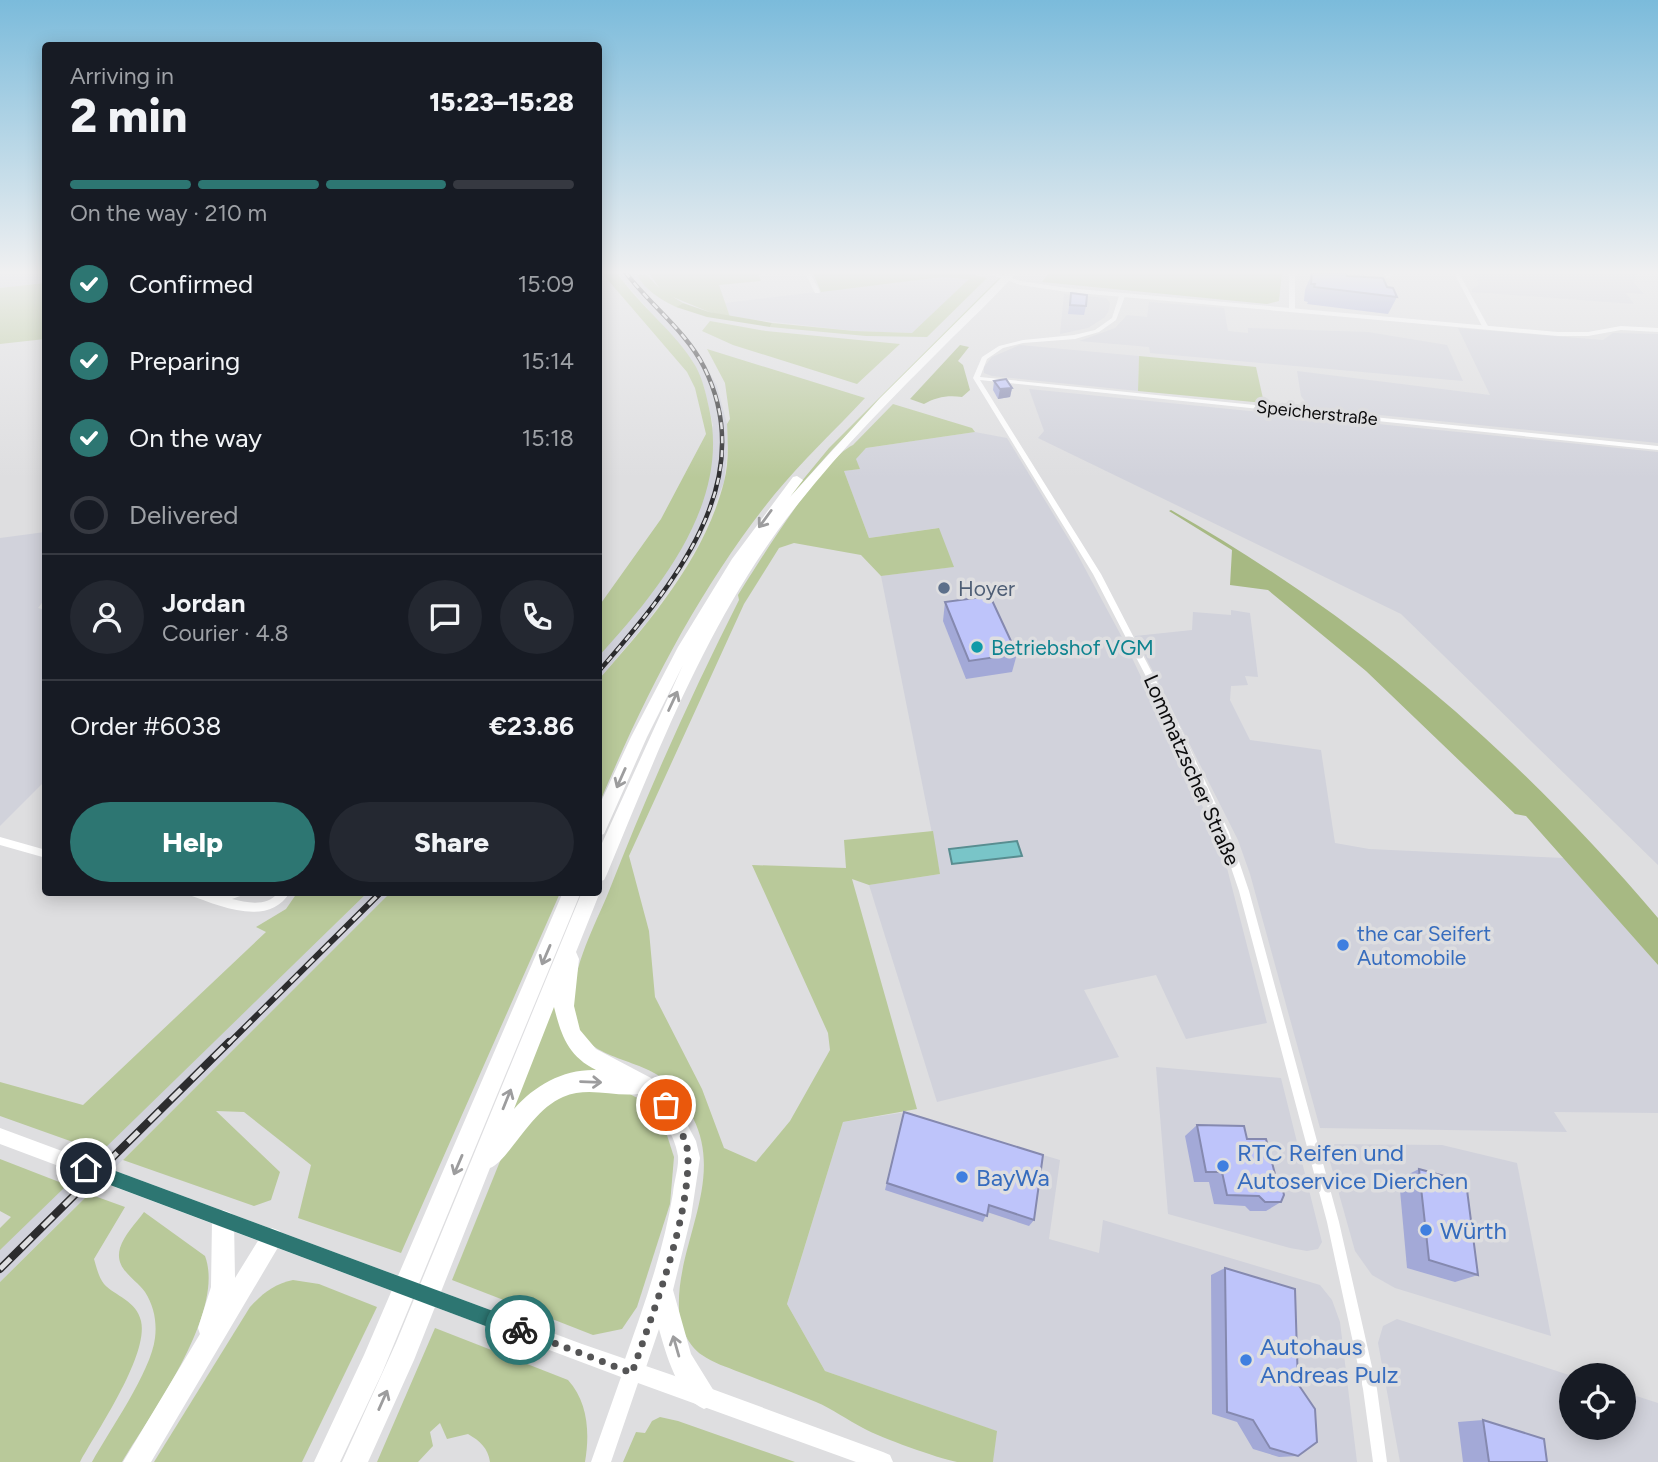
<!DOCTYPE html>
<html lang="en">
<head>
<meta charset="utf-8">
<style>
	:root { --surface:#171b24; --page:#242831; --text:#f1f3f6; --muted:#9ea1a6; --line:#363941; --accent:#2d7672 }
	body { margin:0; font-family:Figtree,sans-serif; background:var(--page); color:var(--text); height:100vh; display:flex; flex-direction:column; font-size:26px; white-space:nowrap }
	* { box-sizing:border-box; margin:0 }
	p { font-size:23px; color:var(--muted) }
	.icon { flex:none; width:38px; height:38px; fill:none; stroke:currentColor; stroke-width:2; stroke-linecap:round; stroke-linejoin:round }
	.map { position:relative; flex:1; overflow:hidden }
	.details { position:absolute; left:42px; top:42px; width:560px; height:854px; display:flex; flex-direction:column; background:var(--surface); border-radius:7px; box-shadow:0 4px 18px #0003 }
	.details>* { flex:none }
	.controls { position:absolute; left:1559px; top:1363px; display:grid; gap:14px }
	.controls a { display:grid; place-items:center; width:77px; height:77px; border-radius:50%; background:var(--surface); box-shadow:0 4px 18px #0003; font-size:35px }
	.pin { position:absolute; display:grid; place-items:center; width:60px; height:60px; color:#fff; margin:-30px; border:4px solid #fff; border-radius:50%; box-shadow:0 2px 7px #0007 }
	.courier { position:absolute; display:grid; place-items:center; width:70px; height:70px; margin:-35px; border:5px solid #2d7672; border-radius:50%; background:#fff; color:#222; box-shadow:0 2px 9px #0007 }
	.overview em { font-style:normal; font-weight:800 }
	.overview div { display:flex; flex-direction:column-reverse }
	.overview { display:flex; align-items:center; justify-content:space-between; height:119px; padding:0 28px }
	h1 { font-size:46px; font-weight:800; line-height:52px }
	.bar { display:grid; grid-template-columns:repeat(4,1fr); gap:10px 7px; align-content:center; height:84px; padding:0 28px }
	.bar i { height:9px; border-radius:5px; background:var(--line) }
	.bar .active { background:var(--accent) }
	.bar p { grid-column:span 4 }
	.line { display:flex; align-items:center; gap:18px; padding:0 28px; border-top:2px solid var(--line) }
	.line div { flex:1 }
	.round { display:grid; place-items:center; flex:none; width:74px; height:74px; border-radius:37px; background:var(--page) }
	ol { padding:0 28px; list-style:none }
	li { display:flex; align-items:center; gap:21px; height:77px }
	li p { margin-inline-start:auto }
	li .icon { padding:7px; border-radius:50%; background:var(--accent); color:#fff; stroke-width:4 }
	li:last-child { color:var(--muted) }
	li i { width:38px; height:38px; border:4px solid var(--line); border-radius:50% }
	.action { display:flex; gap:14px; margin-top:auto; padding:14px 28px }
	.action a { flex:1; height:80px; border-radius:42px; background:var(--accent); color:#fff; font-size:28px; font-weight:800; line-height:80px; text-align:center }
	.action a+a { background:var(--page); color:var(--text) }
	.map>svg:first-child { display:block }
	.built { fill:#d1d2db }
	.green { fill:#b9c99a }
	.forest { fill:#a7b983 }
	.water { fill:#79c5c8; stroke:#588d90; stroke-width:2 }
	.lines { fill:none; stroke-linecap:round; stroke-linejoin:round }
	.street { fill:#fff; fill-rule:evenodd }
	.secondary { fill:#fff; fill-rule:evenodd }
	.highway { fill:#fff; fill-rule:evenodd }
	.rail-far2-casing { stroke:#2c2c2e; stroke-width:4.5 }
	.rail-far1-casing { stroke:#2c2c2e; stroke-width:6 }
	.rail-casing { stroke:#2c2c2e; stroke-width:8 }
	.rail-far2 { stroke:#dedee0; stroke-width:2.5; stroke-dasharray:7; stroke-linecap:butt }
	.rail-far1 { stroke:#dedee0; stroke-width:3.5; stroke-dasharray:11; stroke-linecap:butt }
	.rail { stroke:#dedee0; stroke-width:5; stroke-dasharray:15; stroke-linecap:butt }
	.wall { fill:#a3a9d7 }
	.shaded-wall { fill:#8589af }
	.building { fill:#bec4fa; stroke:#8589af; stroke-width:2 }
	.oneway { stroke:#9d9d9e }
	.route { fill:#2d7672 }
	.done { stroke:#555556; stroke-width:7; stroke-dasharray:0 12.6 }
	.service-dot { fill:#5c6f8a; stroke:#dedee0; stroke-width:2.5 }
	.culture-dot { fill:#0f9aa8; stroke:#dedee0; stroke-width:2.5 }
	.shop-dot { fill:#3f7fe0; stroke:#dedee0; stroke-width:2.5 }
	.labels { text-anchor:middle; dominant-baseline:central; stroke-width:7; stroke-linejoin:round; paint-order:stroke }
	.far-street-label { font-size:18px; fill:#0b0b0c; stroke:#dedee0 }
	.service-label { font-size:21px; fill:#4e5e75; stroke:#dedee0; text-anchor:start }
	.culture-label { font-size:21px; fill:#0d838f; stroke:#dedee0; text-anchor:start }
	.street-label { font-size:21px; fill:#0b0b0c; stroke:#dedee0 }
	.shop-label { font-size:21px; fill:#366cbe; stroke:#dedee0; text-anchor:start }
	.near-shop-label { font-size:24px; fill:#366cbe; stroke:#dedee0; text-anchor:start }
</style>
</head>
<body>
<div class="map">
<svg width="1658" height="1462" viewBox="0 0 1658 1462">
	<rect width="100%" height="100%" fill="#dedee0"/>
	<g class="built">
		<path d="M0,273H45V283L0,288Z"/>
		<path d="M617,273H636L649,291L644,293L702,359L717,386L727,424L728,443L724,482L697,547L648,621L599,679L598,656L636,613L684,544L713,425L704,387L693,362Z"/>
		<path d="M1637,273L1634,283L1644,294L1626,293L1634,304L1472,292V289L1479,285L1475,274Z"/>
		<path d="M942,277L970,279L912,333L854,331L730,317L725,303Z"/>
		<path d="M1064,294L1106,298L1110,303L1109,310L1105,317L1088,328L1060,334Z"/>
		<path d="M1149,302L1224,308L1228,331L1248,333V328L1368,332L1447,345L1463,381L1150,353L1149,347L1079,341L1115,328L1127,315L1147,317Z"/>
		<path d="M1458,328L1603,340L1613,333L1658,334V443L1310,408L1301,396L1297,371L1490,395Z"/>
		<path d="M1020,345L1139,356L1138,391L992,376L984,373V367L992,357Z"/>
		<path d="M1029,389L1658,452V865L1401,614L1038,438L1044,431Z"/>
		<path d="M975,432L1007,438L1074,548L1124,641L1209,820L1227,868L1267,1023L1186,1039L1156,975L1084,990L1119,1057L937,1102L869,885L940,874L881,576L953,567L938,528L869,538L844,471L860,469L855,459L866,448Z"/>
		<path d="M45,532V599L38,608L46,610L45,781L0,826V538Z"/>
		<path d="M1231,610L1250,613L1258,677L1245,676L1248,685L1231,686L1230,700L1250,740L1321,750L1335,843L1369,849L1564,858L1658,965V1113L1554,1112L1567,1132L1320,1128L1250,874L1238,840L1135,636L1192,630L1193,612L1231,615Z"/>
		<path d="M367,893H391L0,1282V1249Z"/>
		<path d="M1156,1067L1281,1078L1322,1242L1318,1249L1307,1251L1290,1248L1168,1214Z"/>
		<path d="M900,1113L1060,1160L1049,1239L1099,1253L1103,1220L1320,1285L1332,1300L1340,1322L1357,1462H993L996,1431L825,1371L787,1304L843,1122Z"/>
		<path d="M1325,1144L1442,1145L1517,1163L1551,1336L1395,1288L1372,1275L1355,1251Z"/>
		<path d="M1397,1319L1572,1376V1428H1624V1392L1658,1403V1462H1400L1378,1343L1383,1326Z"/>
	</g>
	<g class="green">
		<path d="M602,273H617C640,307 676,332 696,367C703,380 706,394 709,408C731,503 659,590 599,656V606L661,519L706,434L695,388L687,372Z"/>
		<path d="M649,273H758L761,281L719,285L730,317L709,312L673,297L683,303L676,307C660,299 646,291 637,275H647L660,289Z"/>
		<path d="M813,273H966L987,278L927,337L866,336L770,327L772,323L854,331L912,333L969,279L942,277L821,292Z"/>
		<path d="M1004,273H1008L832,450L773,516L829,448Z"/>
		<path d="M1049,273H1282L1279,301L1267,304L1042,282Z"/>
		<path d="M45,283V339L0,344V288Z"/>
		<path d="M710,321L766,331L900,344L857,384L733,345L702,331Z"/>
		<path d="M707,349L865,398C835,430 802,461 774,495C699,588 645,695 599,804V679C649,623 705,557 724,482C729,463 728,443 727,424L730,419L725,383Z"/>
		<path d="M1139,356L1256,367L1264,403L1138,391Z"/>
		<path d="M893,404L972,428L975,432L866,448L856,459L860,469L844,471L869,538L939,528L954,567L881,576L861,555L794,543L779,548L744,604L629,856L649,931L655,997L702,1089L724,1148L756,1162L790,1121L830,1050L828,1033L752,865L846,868L844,840L933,831L940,874L869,885L852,879L917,1109L843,1122L787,1304L825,1371L997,1431L993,1462C981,1462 968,1462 957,1462C937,1458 881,1438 863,1428C847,1420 833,1409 816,1402C791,1392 765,1382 739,1372C727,1367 713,1363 702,1355C688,1346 679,1325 679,1309C676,1245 725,1181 693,1118C686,1105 676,1090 665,1080C634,1055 576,1060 573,1009C571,968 594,928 609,891C648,791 691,695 739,600L738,595C759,562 821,460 853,445Z"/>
		<path d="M391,892L560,893L401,1253L298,1218L311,1165L244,1112L216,1111L280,1172L271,1200L254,1206L123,1160Z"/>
		<path d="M297,893H367L101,1152L0,1116V1082L83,1105L266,932L256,927L286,909Z"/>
		<path d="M556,995L600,1071L509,1116Z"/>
		<path d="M576,1090L628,1093L641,1100L664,1126L674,1157L670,1204L637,1307L622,1329L593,1335L452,1280L509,1139L552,1100Z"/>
		<path d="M0,1159L67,1185L0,1250V1228L11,1217L0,1211Z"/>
		<path d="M89,1194L125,1207L94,1259C96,1266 99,1278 104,1284C115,1296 137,1301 141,1321C149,1355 97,1431 80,1462H0V1282Z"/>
		<path d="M144,1212L205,1256C226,1312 151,1414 122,1462H92C109,1431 151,1372 155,1338C157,1322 154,1306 145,1292C135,1278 114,1269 120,1248C124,1235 136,1223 144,1212Z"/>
		<path d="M293,1280L319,1284L377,1307L302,1462H154L250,1307C263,1293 274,1284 293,1280Z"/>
		<path d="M435,1328L568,1380C588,1402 590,1433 585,1462H490C488,1448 480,1441 468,1434L447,1439L440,1423L430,1432L433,1446L418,1462H377Z"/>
		<path d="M660,1417L678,1421L795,1462H623L636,1432L645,1433L652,1421Z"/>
	</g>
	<g class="forest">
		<path d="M683,303L709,312L772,323L770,327L707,317L676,307Z"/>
		<path d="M960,345L969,347L958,361L963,365L970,390L962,397C948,395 936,397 924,404L910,399Z"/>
		<path d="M1171,510C1361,618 1516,751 1658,918V965L1526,816L1515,814L1366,671L1268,590L1230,585L1232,550L1169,511Z"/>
	</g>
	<path class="water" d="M1017,841L1022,856L952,864L949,849Z"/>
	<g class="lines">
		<g class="street">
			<path d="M805,273H810L820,292L819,293H815Z"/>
			<path d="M1289,273H1295V310L1292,312L1289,310Z"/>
			<path d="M1385,273H1391L1390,278H1386Z"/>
			<path d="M1454,273H1459L1489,328L1488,329L1483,328Z"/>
			<path d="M1122,294L1125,296L1116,320L1099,332L1075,339L1023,343L1003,348L987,359L980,377L1658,446V450L980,380L1101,574L1177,721L1229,832L1249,891L1339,1222L1377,1389L1387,1462H1373L1363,1389L1327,1222L1239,891L1219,832L1169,721L1093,574L973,378L982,357L999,346L1023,340L1074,335L1095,330L1112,318L1119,296Z"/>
			<path d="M0,837L46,850V858L0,845Z"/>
			<path d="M188,892H209L219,896L227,892H244L243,895L232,899C248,903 267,907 279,892H290C269,928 220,906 189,895Z"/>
		</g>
		<g class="secondary">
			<path d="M986,273H998L1021,281L1067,288L1558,332H1588L1621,326L1658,328V332L1621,330L1588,336H1558L1067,292L1020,285Z"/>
			<path d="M0,1128L582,1344L704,1386L883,1452L890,1455L893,1462H856L638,1383L611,1462H591L621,1377L0,1144Z"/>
		</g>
		<g class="highway">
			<path d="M1006,273H1016C994,298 969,321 945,345C894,396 843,447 798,504C711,613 660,746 607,874L604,880L598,882V852L683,665L647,737L604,834L598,836V808L631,737L678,647L732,559L793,477L797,476L803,480L790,497L880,398Z"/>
			<path d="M598,889L600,892L576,952L579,959L574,1006L580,1030L596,1049L651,1078L673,1098L696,1141L700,1158L691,1217L673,1290L691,1354L717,1396L713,1405L704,1409C678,1398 666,1354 659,1329L641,1382L632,1385L623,1382L620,1373C641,1314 663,1255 673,1193C674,1181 679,1167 678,1156C674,1130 656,1110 638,1094C613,1097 588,1086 563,1097C531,1110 508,1162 490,1168L414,1360L368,1462H342L396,1343L582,892H598ZM554,1007C561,1035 568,1056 596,1070C564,1069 535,1085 514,1109Z"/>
			<path d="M563,892H581L382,1373L340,1462H314L364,1355Z"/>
			<path d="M223,1210L231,1213L234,1221L235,1278L264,1231L272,1228L280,1231L283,1239L151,1462H123L200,1334L198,1328L211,1287L212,1221L215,1213Z"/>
		</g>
		<defs>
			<path id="rail-far2" d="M598,672C670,589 762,483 704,367C686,331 650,305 626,273"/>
			<path id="rail-far1" d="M228,1044L381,892"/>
			<path id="rail" d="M0,1269L229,1042"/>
		</defs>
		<use href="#rail-far2" class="rail-far2-casing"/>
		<use href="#rail-far1" class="rail-far1-casing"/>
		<use href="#rail" class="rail-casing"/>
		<use href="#rail-far2" class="rail-far2"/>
		<use href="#rail-far1" class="rail-far1"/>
		<use href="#rail" class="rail"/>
	</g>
	<g class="wall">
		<path d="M1312,273L1347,276L1387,287L1397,297L1388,314L1307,304L1308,302L1304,301L1305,290Z"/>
		<path d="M1071,293L1086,306L1084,315L1068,314Z"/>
		<path d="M994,381L1012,388L1010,397L998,399L993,390Z"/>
		<path d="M945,602L1017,654L1012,672L966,679L943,621Z"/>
		<path d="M904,1112L1034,1220L1029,1226L987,1212L983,1222L885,1190Z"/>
		<path d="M1197,1125L1247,1139L1281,1202L1266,1211H1250L1245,1206L1214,1204L1209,1182H1194L1185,1136Z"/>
		<path d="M1419,1169L1478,1275L1455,1282L1407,1268L1399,1179Z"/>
		<path d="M1225,1268L1298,1456L1279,1457L1253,1449L1237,1422L1212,1414L1211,1275Z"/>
		<path d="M1483,1420L1547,1462H1463L1458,1422Z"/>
	</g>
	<path class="shaded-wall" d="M1012,388L1010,397L998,399L1000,389Z"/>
	<g class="building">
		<path d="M1312,273H1346L1347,276L1383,278L1387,287L1393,288L1397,297L1314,287L1315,284H1311Z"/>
		<path d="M1071,293L1087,295L1086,306L1070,305Z"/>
		<path d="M1006,379L1012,388L1000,389L994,381Z"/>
		<path d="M990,596L1017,654L969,661L945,602Z"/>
		<path d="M904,1112L1043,1155L1034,1220L989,1205L987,1216L887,1183Z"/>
		<path d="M1197,1125L1244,1126L1247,1139H1266L1276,1178L1281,1182L1284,1195L1281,1202H1265L1259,1196L1227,1195L1222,1172H1206Z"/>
		<path d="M1419,1169L1466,1182L1478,1275L1429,1260Z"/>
		<path d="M1225,1268L1295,1289L1298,1384L1315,1409L1317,1442L1298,1456L1270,1448L1253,1420L1227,1412Z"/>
		<path d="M1483,1420L1544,1439L1547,1462H1489Z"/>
	</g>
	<defs><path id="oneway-shaft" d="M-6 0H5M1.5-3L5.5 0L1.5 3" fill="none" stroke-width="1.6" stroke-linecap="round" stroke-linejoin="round" transform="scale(1.75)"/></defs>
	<g class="oneway">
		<use href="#oneway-shaft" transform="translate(765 519) rotate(126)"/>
		<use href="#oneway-shaft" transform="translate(673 701) rotate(-65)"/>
		<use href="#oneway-shaft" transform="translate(621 778) rotate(114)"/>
		<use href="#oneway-shaft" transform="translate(546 955) rotate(113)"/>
		<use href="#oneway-shaft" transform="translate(591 1082) rotate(2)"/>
		<use href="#oneway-shaft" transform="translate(507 1099) rotate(-68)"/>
		<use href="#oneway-shaft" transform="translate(458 1165) rotate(113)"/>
		<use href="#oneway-shaft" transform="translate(676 1346) rotate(-106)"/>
		<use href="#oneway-shaft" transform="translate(383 1400) rotate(-66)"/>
	</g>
	<linearGradient id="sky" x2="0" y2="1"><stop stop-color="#7bbbdb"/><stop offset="0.57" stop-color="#f0f0f1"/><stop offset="1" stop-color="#f0f0f1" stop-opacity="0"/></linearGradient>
	<rect width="1658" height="478" fill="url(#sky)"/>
	<path class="route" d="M86,1160L520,1321L526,1324L528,1330L526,1336L520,1339L86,1176L81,1174L79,1168L81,1162Z"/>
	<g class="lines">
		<path class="done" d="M520,1330L632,1373C653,1312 688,1223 688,1159C689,1140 675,1121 666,1105"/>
	</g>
	<circle class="service-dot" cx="944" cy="588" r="7"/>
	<circle class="culture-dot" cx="977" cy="647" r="7"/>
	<g class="shop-dot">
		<circle cx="1343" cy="945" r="7"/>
		<circle cx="1223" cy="1166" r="7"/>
		<circle cx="962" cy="1177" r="7"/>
		<circle cx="1426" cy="1230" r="7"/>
		<circle cx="1246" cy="1360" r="7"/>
	</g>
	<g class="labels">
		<g class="far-street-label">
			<text transform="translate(1317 413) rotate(6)">Speicherstraße</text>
		</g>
		<g class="service-label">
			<text x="958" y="588">Hoyer</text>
		</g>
		<g class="culture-label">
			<text x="991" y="647">Betriebshof VGM</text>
		</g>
		<g class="street-label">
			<text transform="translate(1192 770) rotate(66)">Lommatzscher Straße</text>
		</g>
		<g class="shop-label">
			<text x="1357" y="933">the car Seifert<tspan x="1357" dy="24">Automobile</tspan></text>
		</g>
		<g class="near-shop-label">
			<text x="1237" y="1152">RTC Reifen und<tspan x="1237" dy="28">Autoservice Dierchen</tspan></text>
			<text x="976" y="1177">BayWa</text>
			<text x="1440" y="1230">Würth</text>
			<text x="1260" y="1346">Autohaus<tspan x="1260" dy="28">Andreas Pulz</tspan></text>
		</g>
	</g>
</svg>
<div class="controls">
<a><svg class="icon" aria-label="locate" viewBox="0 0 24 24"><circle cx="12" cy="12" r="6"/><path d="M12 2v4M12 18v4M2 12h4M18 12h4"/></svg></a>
</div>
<div class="pin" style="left:666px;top:1105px;background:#ea580c"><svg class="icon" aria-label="bag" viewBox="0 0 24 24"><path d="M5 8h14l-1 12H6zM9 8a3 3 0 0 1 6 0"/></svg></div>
<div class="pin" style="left:86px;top:1168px;background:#1f2937"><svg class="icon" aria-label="home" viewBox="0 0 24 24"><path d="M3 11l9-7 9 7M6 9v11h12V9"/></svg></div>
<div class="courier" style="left:520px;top:1330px"><svg class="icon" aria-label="bike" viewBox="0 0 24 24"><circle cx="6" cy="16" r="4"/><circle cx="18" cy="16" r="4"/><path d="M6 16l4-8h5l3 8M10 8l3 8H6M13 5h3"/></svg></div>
<section class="details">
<div class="overview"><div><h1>2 min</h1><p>Arriving in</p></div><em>15:23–15:28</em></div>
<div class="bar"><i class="active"></i><i class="active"></i><i class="active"></i><i></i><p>On the way · 210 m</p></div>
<ol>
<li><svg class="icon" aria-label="check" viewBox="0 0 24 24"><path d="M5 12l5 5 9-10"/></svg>Confirmed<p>15:09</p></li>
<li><svg class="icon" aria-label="check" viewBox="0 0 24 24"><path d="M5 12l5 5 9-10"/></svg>Preparing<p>15:14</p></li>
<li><svg class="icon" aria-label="check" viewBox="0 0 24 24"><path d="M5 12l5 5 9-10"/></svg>On the way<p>15:18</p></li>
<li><i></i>Delivered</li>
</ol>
<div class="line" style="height:126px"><a class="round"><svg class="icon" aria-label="person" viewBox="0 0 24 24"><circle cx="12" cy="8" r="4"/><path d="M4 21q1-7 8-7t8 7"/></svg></a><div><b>Jordan</b><p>Courier · 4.8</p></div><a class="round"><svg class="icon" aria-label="chat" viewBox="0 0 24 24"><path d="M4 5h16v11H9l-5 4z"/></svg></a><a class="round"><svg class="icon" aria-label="phone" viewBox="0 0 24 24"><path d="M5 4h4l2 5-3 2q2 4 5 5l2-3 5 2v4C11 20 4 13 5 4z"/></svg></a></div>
<div class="line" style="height:91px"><div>Order #6038</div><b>€23.86</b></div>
<div class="action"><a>Help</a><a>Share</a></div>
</section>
</div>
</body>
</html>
